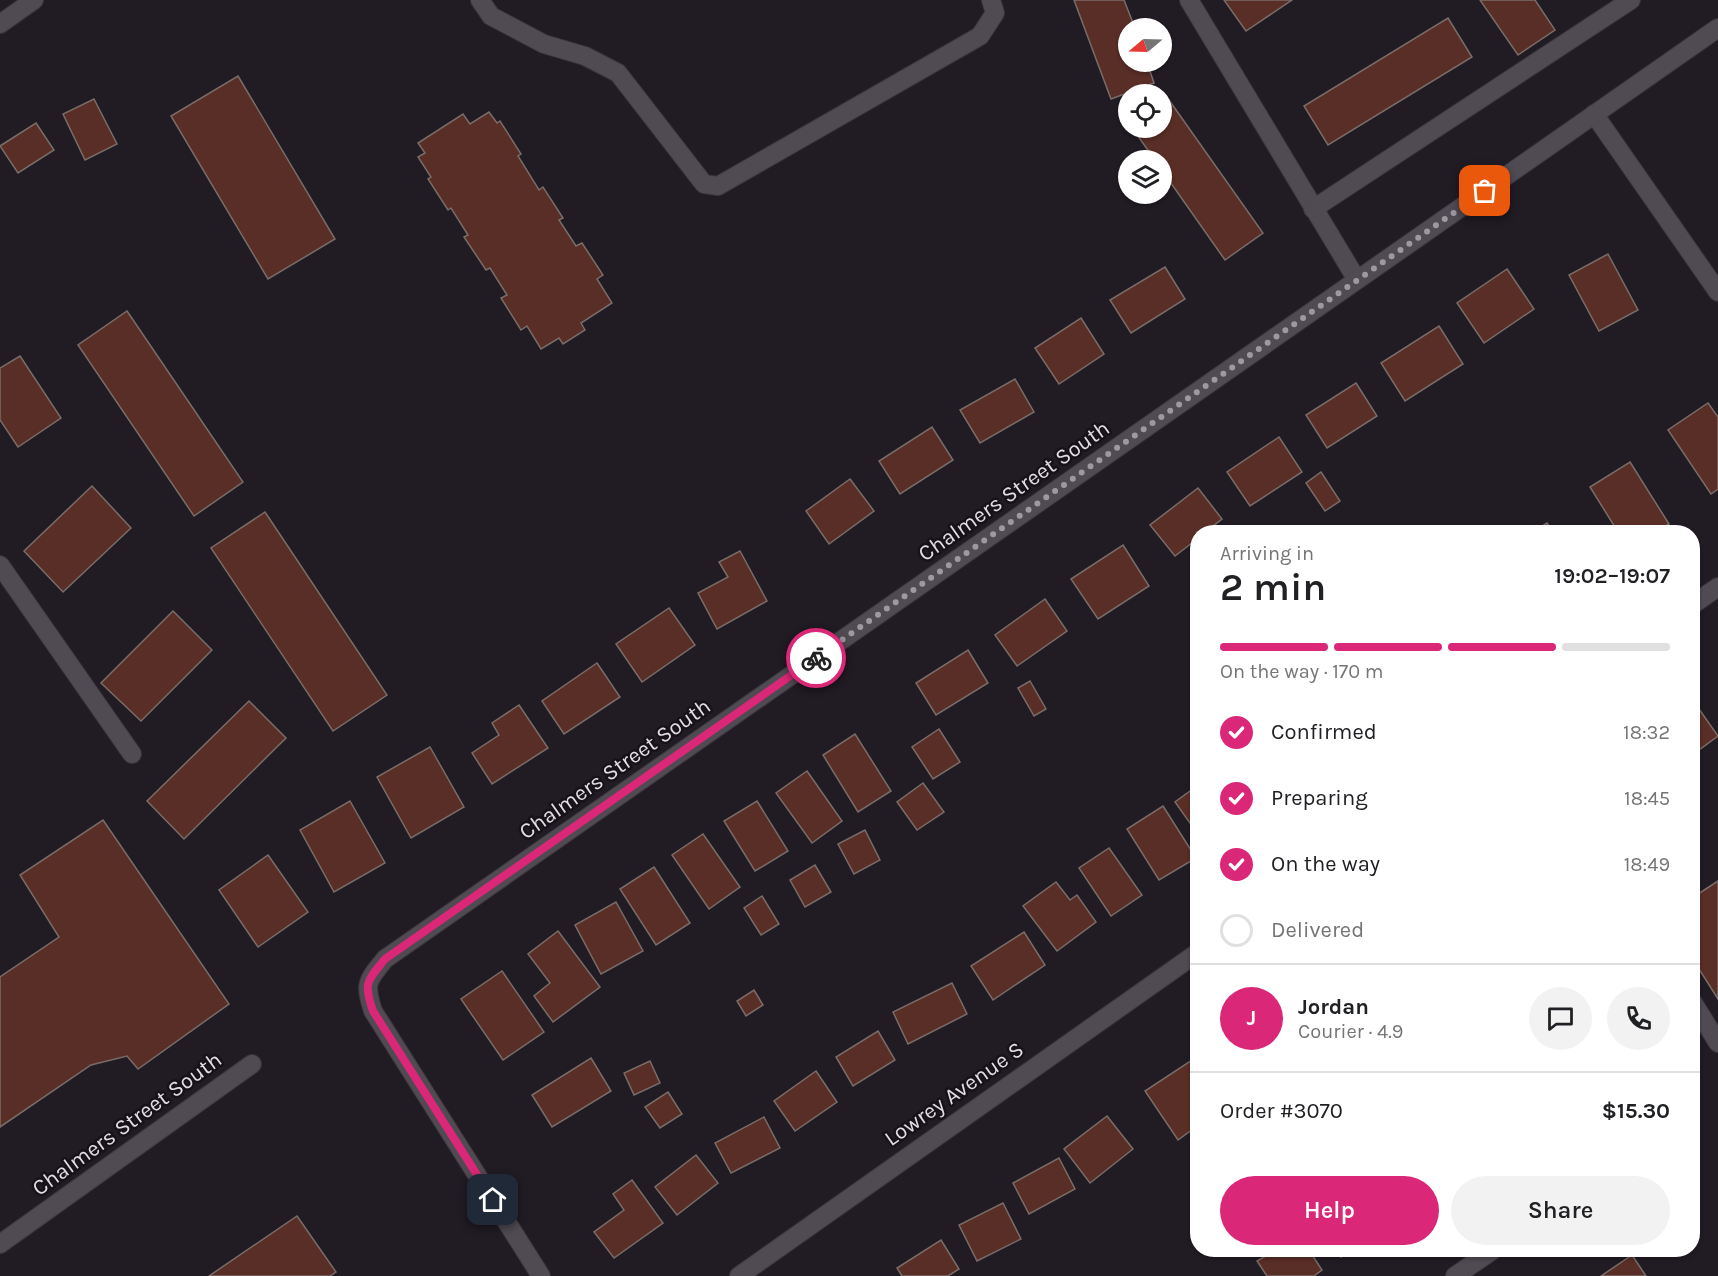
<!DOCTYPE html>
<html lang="en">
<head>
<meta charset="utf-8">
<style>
	:root { --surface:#fff; --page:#f2f2f2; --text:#202124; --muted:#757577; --line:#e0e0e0; --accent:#db2777 }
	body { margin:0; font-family:Karla,sans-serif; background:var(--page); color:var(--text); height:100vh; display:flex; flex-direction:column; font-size:22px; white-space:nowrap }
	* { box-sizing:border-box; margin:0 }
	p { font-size:20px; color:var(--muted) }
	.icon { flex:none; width:33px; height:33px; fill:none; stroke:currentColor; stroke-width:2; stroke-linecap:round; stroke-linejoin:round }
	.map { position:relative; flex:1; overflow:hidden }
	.panel { position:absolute; left:1190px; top:525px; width:510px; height:732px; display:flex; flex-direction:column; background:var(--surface); border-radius:24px; box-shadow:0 2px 4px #0004 }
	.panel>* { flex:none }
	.needle { width:39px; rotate:251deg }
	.tools { position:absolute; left:1118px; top:18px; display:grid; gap:12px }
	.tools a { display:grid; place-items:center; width:54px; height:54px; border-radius:50%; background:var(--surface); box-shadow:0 2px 4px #0004; font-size:30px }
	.pin { position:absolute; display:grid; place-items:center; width:51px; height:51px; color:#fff; margin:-26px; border-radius:12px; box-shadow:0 3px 9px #0006 }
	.courier { position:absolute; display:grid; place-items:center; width:60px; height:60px; margin:-30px; border:4px solid #db2777; border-radius:50%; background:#fff; color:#222; box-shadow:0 2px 8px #0007 }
	.head em { font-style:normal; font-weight:600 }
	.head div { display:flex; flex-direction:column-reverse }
	.head { display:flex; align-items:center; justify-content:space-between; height:102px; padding:0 30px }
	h1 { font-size:39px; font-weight:600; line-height:45px }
	.bar { display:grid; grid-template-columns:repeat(4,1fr); gap:9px 6px; align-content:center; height:72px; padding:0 30px }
	.bar i { height:8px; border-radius:4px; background:var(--line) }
	.bar .selected { background:var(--accent) }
	.bar p { grid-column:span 4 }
	.line { display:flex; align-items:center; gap:15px; padding:0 30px; border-top:2px solid var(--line) }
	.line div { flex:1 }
	.round { display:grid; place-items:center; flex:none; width:63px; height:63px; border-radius:32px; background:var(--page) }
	ol { padding:0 30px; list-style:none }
	li { display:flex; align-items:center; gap:18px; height:66px }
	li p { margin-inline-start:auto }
	li .icon { padding:6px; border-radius:50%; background:var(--accent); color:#fff; stroke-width:4 }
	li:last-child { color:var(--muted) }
	li i { width:33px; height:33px; border:3px solid var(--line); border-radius:50% }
	.cta { display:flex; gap:12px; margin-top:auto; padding:12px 30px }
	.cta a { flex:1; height:69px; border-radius:36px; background:var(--accent); color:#fff; font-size:24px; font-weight:600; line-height:69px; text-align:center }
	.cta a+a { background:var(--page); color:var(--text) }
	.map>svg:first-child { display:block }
	.building { fill:#592e26; stroke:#796c69; stroke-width:1.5 }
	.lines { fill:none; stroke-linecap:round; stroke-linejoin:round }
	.minor-casing { stroke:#39353b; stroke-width:20 }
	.minor { stroke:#504a53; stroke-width:18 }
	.done { stroke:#9e99a0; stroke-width:6; stroke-dasharray:0 10.8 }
	.route { stroke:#db2777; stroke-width:8 }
	.labels { text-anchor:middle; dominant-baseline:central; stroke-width:5; stroke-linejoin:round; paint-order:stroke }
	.street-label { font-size:22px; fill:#e1dde3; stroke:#17121a }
</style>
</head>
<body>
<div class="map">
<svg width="1718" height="1276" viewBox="0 0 1718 1276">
	<rect width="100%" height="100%" fill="#211b23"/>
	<g class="building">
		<path d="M1074,0H1124L1135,28H1128V62H1147L1154,83L1111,99Z"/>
		<path d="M1224,0H1292L1246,31Z"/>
		<path d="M1480,0H1535L1555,30L1518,55Z"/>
		<path d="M1448,18L1472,57L1328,145L1304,106Z"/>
		<path d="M238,76L335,239L268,279L171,116Z"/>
		<path d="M94,99L117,144L85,160L63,114Z"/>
		<path d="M1169,100L1263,233L1225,260L1161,169V160H1155L1132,128H1161V105Z"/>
		<path d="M489,112L497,123L500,121L521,154L518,156L539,190L543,187L563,218L559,220L576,246L582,243L603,275L597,279L612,303L581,323L585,330L563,344L559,338L541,349L527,326L521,330L501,298L507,295L490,268L486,270L464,237L468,235L451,208L448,210L428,179L431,177L418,157L425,153L418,143L463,114L470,124Z"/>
		<path d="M36,123L54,150L18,173L0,146Z"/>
		<path d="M1608,254L1638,310L1599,331L1569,275Z"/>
		<path d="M1165,267L1185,299L1131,333L1110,300Z"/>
		<path d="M1507,269L1534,309L1484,343L1457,303Z"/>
		<path d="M127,311L243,482L194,516L78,345Z"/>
		<path d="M1081,318L1104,354L1059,384L1035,348Z"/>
		<path d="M1439,326L1463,364L1405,401L1381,363Z"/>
		<path d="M20,356L61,418L18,447L0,420V368Z"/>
		<path d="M1015,379L1034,412L980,443L960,410Z"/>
		<path d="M1356,383L1377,416L1327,448L1306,415Z"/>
		<path d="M1708,403L1718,417V489L1711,494L1668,430Z"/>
		<path d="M932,427L953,460L900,494L879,461Z"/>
		<path d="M1279,437L1302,472L1250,506L1227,472Z"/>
		<path d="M1630,462L1669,524L1655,532H1618L1590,487Z"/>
		<path d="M1321,472L1340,501L1325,511L1306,483Z"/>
		<path d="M850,479L874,511L829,544L806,511Z"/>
		<path d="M92,486L131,528L63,592L24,551Z"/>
		<path d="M1198,488L1222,519L1205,532H1197V539L1175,556L1150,525Z"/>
		<path d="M265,512L387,695L333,731L211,548Z"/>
		<path d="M1547,523L1553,532H1532Z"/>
		<path d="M1123,545L1149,586L1098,619L1071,579Z"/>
		<path d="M740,551L767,601L717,629L698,593L728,577L719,562Z"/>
		<path d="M1045,599L1067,631L1017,666L995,635Z"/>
		<path d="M669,608L695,645L642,682L616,644Z"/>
		<path d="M173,611L212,650L141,721L101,683Z"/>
		<path d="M968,650L988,683L936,715L916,683Z"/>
		<path d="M597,663L620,697L564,734L542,701Z"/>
		<path d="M1030,681L1046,709L1034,716L1018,688Z"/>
		<path d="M1692,699L1718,736L1692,755Z"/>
		<path d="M249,701L286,738L184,839L147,801Z"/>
		<path d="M519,705L548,748L492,784L472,753L499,735L492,723Z"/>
		<path d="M939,729L960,762L933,779L912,747Z"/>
		<path d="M855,734L891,791L858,812L823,755Z"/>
		<path d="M430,747L464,807L411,838L377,777Z"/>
		<path d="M807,771L842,821L812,843L776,793Z"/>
		<path d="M923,783L944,812L917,830L897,802Z"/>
		<path d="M1197,786V833L1175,802Z"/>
		<path d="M350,801L385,863L334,892L300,830Z"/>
		<path d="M757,801L788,851L755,871L724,821Z"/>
		<path d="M1163,806L1196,858L1159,880L1127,829Z"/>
		<path d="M103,820L229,1004L138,1069L127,1056L91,1065L0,1127V977L59,937L20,875Z"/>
		<path d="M865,830L880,860L854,874L838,844Z"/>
		<path d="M703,834L740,887L709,909L672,855Z"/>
		<path d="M1109,848L1142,895L1111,916L1079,868Z"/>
		<path d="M268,855L308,912L258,947L219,890Z"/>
		<path d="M815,865L831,892L805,907L790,880Z"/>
		<path d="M654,867L690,923L656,945L620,889Z"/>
		<path d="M1718,881V999L1692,958V898Z"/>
		<path d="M1056,882L1070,900L1077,895L1096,922L1057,951L1023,906Z"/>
		<path d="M762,896L779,924L761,935L744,908Z"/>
		<path d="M616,902L643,951L601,974L575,925Z"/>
		<path d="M558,931L600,987L553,1022L534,996L550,983L528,954Z"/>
		<path d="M1024,932L1045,965L993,1000L971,966Z"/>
		<path d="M502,971L544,1032L503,1060L461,999Z"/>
		<path d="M952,983L967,1014L908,1044L893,1012Z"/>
		<path d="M754,990L763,1005L746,1016L737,1001Z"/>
		<path d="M878,1031L895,1060L853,1086L836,1057Z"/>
		<path d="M591,1058L611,1091L552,1127L532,1095Z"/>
		<path d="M1192,1060L1197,1068V1126L1178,1140L1145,1091Z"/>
		<path d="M650,1061L660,1083L634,1095L624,1073Z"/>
		<path d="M816,1071L837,1102L795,1131L774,1101Z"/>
		<path d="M668,1092L682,1114L660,1128L645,1107Z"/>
		<path d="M1107,1116L1133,1149L1090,1183L1064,1149Z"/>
		<path d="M764,1117L780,1148L731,1173L715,1143Z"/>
		<path d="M696,1155L718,1183L677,1215L655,1187Z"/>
		<path d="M1059,1158L1075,1189L1029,1214L1013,1183Z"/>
		<path d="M632,1180L663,1223L614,1258L594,1232L624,1210L613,1194Z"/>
		<path d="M1003,1203L1021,1239L977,1261L959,1225Z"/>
		<path d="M297,1216L336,1272L330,1276H209Z"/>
		<path d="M941,1240L959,1269L948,1276H902L897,1268Z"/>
		<path d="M1276,1250H1309L1322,1270L1314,1276H1267L1257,1261Z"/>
		<path d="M1336,1250H1353L1341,1257Z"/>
		<path d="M1632,1255L1646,1276H1601Z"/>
	</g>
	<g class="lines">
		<defs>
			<g id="minor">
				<path d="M480,0L491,16L544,44L585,56L618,73L704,184L718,186L980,36L995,13L991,0"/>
				<path d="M1189,0L1357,280"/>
				<path d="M0,24L34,0"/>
				<path d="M1594,114L1718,292"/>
				<path d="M1313,209L1631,0"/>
				<path d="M0,565L132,754"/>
				<path d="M1692,605L1718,587"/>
				<path d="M1692,1001L1718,1043"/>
				<path d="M0,1244L252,1064"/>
				<path d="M541,1276L373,1011C364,983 367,981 385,959L1718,28"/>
				<path d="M739,1276L1197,953"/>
				<path d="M1455,1276L1493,1250"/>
			</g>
		</defs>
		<use href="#minor" class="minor-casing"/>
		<use href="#minor" class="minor"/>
	</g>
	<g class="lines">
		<path class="done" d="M816,658L1485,191"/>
		<path class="route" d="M493,1200L373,1011C363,983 367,981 385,959L816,658"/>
	</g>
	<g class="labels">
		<g class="street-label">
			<text transform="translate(1014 491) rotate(-35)">Chalmers Street South</text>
			<text transform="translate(615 769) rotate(-35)">Chalmers Street South</text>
			<text transform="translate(954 1094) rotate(-35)">Lowrey Avenue S</text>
			<text transform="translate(127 1124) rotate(-36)">Chalmers Street South</text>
		</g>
	</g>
</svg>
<div class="tools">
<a><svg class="needle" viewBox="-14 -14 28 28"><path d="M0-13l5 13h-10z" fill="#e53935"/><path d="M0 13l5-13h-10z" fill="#757577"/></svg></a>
<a><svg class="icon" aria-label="locate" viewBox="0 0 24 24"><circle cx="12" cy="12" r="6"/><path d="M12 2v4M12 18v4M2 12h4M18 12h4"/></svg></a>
<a><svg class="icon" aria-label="layers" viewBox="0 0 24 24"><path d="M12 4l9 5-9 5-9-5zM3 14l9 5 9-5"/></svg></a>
</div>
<div class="pin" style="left:1485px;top:191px;background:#ea580c"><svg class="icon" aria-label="bag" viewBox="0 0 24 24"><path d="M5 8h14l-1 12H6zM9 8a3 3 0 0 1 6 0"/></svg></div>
<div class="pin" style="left:493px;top:1200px;background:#1f2937"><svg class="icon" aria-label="home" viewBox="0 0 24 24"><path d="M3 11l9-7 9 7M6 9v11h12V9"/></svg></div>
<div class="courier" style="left:816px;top:658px"><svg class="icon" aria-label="bike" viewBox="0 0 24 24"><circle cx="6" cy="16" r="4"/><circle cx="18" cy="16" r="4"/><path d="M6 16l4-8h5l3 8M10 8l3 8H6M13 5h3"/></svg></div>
<section class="panel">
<div class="head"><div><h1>2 min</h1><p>Arriving in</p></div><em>19:02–19:07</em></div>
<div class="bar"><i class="selected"></i><i class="selected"></i><i class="selected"></i><i></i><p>On the way · 170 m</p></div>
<ol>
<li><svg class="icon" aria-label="check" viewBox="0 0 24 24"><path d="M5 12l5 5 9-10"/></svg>Confirmed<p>18:32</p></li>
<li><svg class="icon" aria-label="check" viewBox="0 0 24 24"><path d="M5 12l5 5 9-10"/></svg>Preparing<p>18:45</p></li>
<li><svg class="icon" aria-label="check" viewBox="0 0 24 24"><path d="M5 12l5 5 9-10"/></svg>On the way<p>18:49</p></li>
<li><i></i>Delivered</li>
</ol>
<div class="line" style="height:108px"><b class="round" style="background:var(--accent);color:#fff">J</b><div><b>Jordan</b><p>Courier · 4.9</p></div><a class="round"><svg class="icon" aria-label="chat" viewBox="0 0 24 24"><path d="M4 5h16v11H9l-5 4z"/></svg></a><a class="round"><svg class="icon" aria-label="phone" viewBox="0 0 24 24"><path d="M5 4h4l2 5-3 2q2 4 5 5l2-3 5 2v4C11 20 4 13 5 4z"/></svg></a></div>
<div class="line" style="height:78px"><div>Order #3070</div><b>$15.30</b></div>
<div class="cta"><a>Help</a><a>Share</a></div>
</section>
</div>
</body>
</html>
